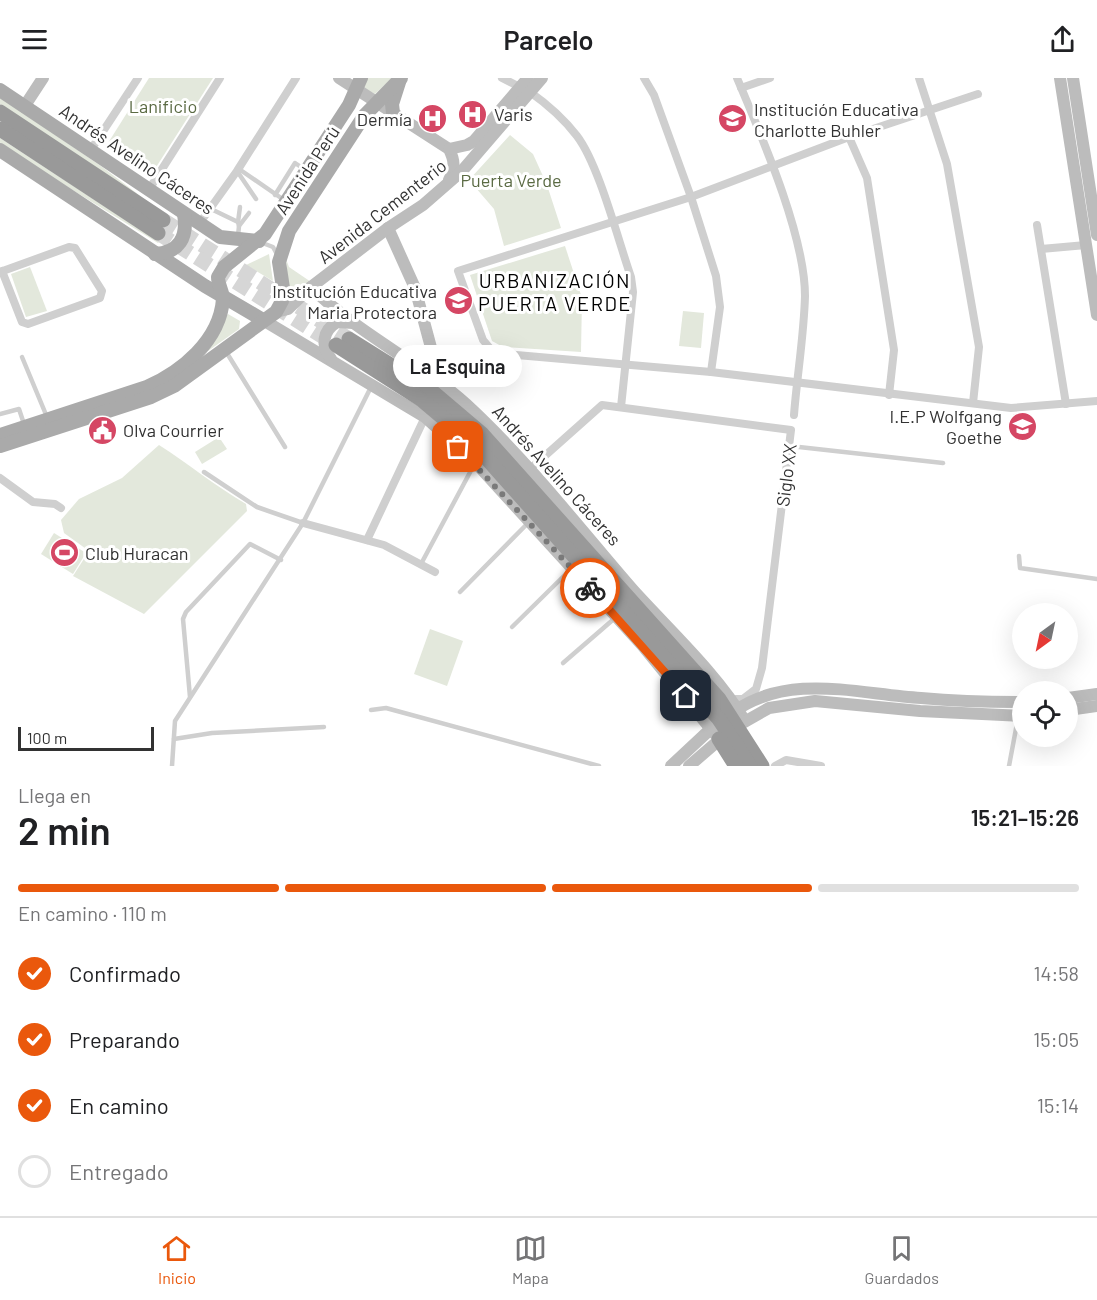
<!DOCTYPE html>
<html lang="es">
<head>
<meta charset="utf-8">
<style>
	:root { --surface:#fff; --page:#f6f6f6; --text:#202124; --muted:#757577; --line:#e0e0e0; --accent:#ea580c }
	body { margin:0; font-family:Barlow,sans-serif; background:var(--page); color:var(--text); height:100vh; display:flex; flex-direction:column; font-size:22px; white-space:nowrap }
	* { box-sizing:border-box; margin:0 }
	p { font-size:20px; color:var(--muted) }
	.icon { flex:none; width:33px; height:33px; fill:none; stroke:currentColor; stroke-width:2; stroke-linecap:round; stroke-linejoin:round }
	.map { position:relative; height:688px; overflow:hidden }
	.side { display:flex; flex-direction:column; background:var(--surface); flex:1 }
	.side>* { flex:none }
	.needle { width:39px; rotate:213deg }
	.controls { position:absolute; left:1012px; top:525px; display:grid; gap:12px }
	.controls a { display:grid; place-items:center; width:66px; height:66px; border-radius:50%; background:var(--surface); box-shadow:0 6px 24px #0002; font-size:30px }
	.scale { position:absolute; left:18px; bottom:15px; width:136px; box-sizing:border-box; padding-left:6px; border:3px solid #323232; border-top:0; font-size:16px; line-height:21px; white-space:nowrap; color:#323232; -webkit-text-stroke:4px #fff; paint-order:stroke }
	.pin { position:absolute; display:grid; place-items:center; width:51px; height:51px; color:#fff; margin:-26px; border-radius:12px; box-shadow:0 3px 9px #0006 }
	.courier { position:absolute; display:grid; place-items:center; width:60px; height:60px; margin:-30px; border:4px solid #ea580c; border-radius:50%; background:#fff; color:#222; box-shadow:0 2px 8px #0007 }
	.bubble { position:absolute; height:42px; border-radius:21px; background:var(--surface); box-shadow:0 6px 24px #0002; font-size:20px; font-weight:600; line-height:42px; text-align:center }
	.summary em { font-style:normal; font-weight:600 }
	.summary div { display:flex; flex-direction:column-reverse }
	.summary { display:flex; align-items:center; justify-content:space-between; height:102px; padding:0 18px }
	h1 { font-size:39px; font-weight:600; line-height:45px }
	.bar { display:grid; grid-template-columns:repeat(4,1fr); gap:9px 6px; align-content:center; height:72px; padding:0 18px }
	.bar i { height:8px; border-radius:4px; background:var(--line) }
	.bar .active { background:var(--accent) }
	.bar p { grid-column:span 4 }
	ol { padding:0 18px; list-style:none }
	li { display:flex; align-items:center; gap:18px; height:66px }
	li p { margin-inline-start:auto }
	li .icon { padding:6px; border-radius:50%; background:var(--accent); color:#fff; stroke-width:4 }
	li:last-child { color:var(--muted) }
	li i { width:33px; height:33px; border:3px solid var(--line); border-radius:50% }
	header { display:flex; justify-content:space-between; align-items:center; height:78px; padding:0 18px; background:var(--surface); font-size:27px; font-weight:600 }
	.dock { display:flex; justify-content:space-around; align-items:center; height:84px; border-top:2px solid var(--line); background:var(--surface); font-size:16px; color:var(--muted) }
	.dock a { display:grid; justify-items:center; gap:3px }
	.dock .active { color:var(--accent) }
	.map>svg:first-child { display:block }
	.green { fill:#e3e8dc }
	.lines { fill:none; stroke-linecap:round; stroke-linejoin:round }
	.highway-tunnel { stroke:#d6d6d6; stroke-width:15; stroke-dasharray:15 8; stroke-linecap:butt }
	.lane { stroke:#cfcfcf; stroke-width:4.5 }
	.street { stroke:#cfcfcf; stroke-width:8 }
	.secondary { stroke:#bcbcbc; stroke-width:12 }
	.primary { stroke:#aaa; stroke-width:14 }
	.highway { stroke:#999; stroke-width:15 }
	.done { stroke:#7a7a7a; stroke-width:6; stroke-dasharray:0 10.8 }
	.route { stroke:#ea580c; stroke-width:8 }
	.labels { text-anchor:middle; dominant-baseline:central; stroke-width:6; stroke-linejoin:round; paint-order:stroke }
	.park-label { font-size:18px; fill:#5a6a43; stroke:#fff }
	.poi-label { font-size:18px; fill:#323232; stroke:#fff; text-anchor:start }
	.street-label { font-size:18px; fill:#323232; stroke:#fff }
	.neighbourhood-label { font-size:20px; letter-spacing:1.5px; fill:#000; stroke:#fff }
</style>
</head>
<body>
<header><svg class="icon" aria-label="menu" viewBox="0 0 24 24"><path d="M4 6h16M4 12h16M4 18h16"/></svg>Parcelo<svg class="icon" aria-label="share" viewBox="0 0 24 24"><path d="M12 15V3M7 8l5-5 5 5M5 13v7h14v-7"/></svg></header>
<div class="map">
<svg width="1097" height="688" viewBox="0 0 1097 688">
	<rect width="100%" height="100%" fill="#fff"/>
	<g class="green">
		<path d="M149,0H213L153,94L108,65Z"/>
		<path d="M365,0H391V1L375,16L363,10Z"/>
		<path d="M0,19L101,88L173,143L58,68L0,26Z"/>
		<path d="M510,57L533,76L547,107L561,150L504,168L494,131L469,102Z"/>
		<path d="M0,60L159,164L158,165L0,67Z"/>
		<path d="M565,168L582,220L581,274L503,269L492,263L470,197Z"/>
		<path d="M269,176L273,203L246,187Z"/>
		<path d="M286,181L289,189L314,206L289,220Z"/>
		<path d="M30,189L47,233L26,239L11,196Z"/>
		<path d="M683,233L704,235L701,270L679,268Z"/>
		<path d="M228,236L240,243L239,251L208,273L206,270Z"/>
		<path d="M219,359L227,371L202,386L195,374Z"/>
		<path d="M159,367C189,386 215,408 246,426L247,433L144,536L73,498L89,473L64,455L61,442L79,421L122,400Z"/>
		<path d="M54,455L86,475L73,496L41,476Z"/>
		<path d="M430,551L463,563L447,608L414,596Z"/>
	</g>
	<g class="lines">
		<g class="highway-tunnel">
			<path d="M163,142L349,261"/>
			<path d="M158,155L336,267"/>
		</g>
		<g class="lane">
			<path d="M239,91L284,122"/>
			<path d="M237,93L256,121"/>
			<path d="M275,117L295,85L304,91"/>
			<path d="M211,131L238,144L239,148"/>
			<path d="M238,144L240,129"/>
			<path d="M238,158L239,148L249,135"/>
			<path d="M260,164L273,169L278,178"/>
			<path d="M225,272L285,369"/>
			<path d="M22,279L47,339"/>
			<path d="M0,336L19,331L24,346"/>
			<path d="M790,368L943,385"/>
			<path d="M204,394L257,429L303,445"/>
			<path d="M1019,478L1020,490L1097,501"/>
			<path d="M421,486L475,385"/>
			<path d="M460,514L528,445"/>
			<path d="M512,549L570,492"/>
			<path d="M563,585L615,540"/>
			<path d="M190,619L183,541L186,534L250,466L281,482"/>
			<path d="M371,632L386,630L599,688"/>
			<path d="M174,661L212,655L324,649"/>
			<path d="M172,688L175,643L303,445L371,309"/>
			<path d="M1009,688L1021,624"/>
		</g>
		<g class="street">
			<path d="M502,0L520,9"/>
			<path d="M644,0L654,17L691,119L716,198L720,229L711,294"/>
			<path d="M737,0C761,57 805,157 805,218C804,257 797,298 794,337"/>
			<path d="M919,0L947,86L979,269L973,325"/>
			<path d="M741,10L770,0"/>
			<path d="M530,14C547,26 564,41 577,58C599,87 618,162 631,199L633,214L621,329"/>
			<path d="M978,16L849,59L691,119L458,193L483,262L494,275L711,294L1011,330L1097,323"/>
			<path d="M849,59L867,100L894,272L889,317"/>
			<path d="M90,73L138,0"/>
			<path d="M148,113L220,0"/>
			<path d="M199,146L237,93L296,0"/>
			<path d="M1037,147L1066,326"/>
			<path d="M1041,171L1086,167"/>
			<path d="M0,194L69,169L75,170L102,213L100,220L28,246L22,244L2,193"/>
			<path d="M529,392L602,327L791,352L762,590L756,611L743,621H730"/>
			<path d="M0,400L33,424L55,426L61,430"/>
			<path d="M303,445L384,467L435,494"/>
			<path d="M367,462L425,339"/>
			<path d="M775,688L786,682L821,688"/>
		</g>
		<g class="secondary">
			<path d="M339,0L449,71C455,83 455,90 449,102"/>
			<path d="M1060,0L1097,237"/>
			<path d="M1073,0L1097,157"/>
			<path d="M24,29L43,0"/>
			<path d="M449,71L467,67L474,63L528,0"/>
			<path d="M388,150L415,210L440,303"/>
			<path d="M311,209C357,255 418,283 466,326C527,382 579,450 633,512C671,554 716,595 745,643"/>
			<path d="M276,234L288,231L311,209L388,150L423,127L462,93L542,0"/>
			<path d="M263,242L425,339L475,384L642,567L719,661"/>
			<path d="M331,281C321,268 322,253 337,244L353,245"/>
			<path d="M1068,620L1097,616"/>
			<path d="M1068,632L1097,628"/>
			<path d="M733,634C790,594 857,616 921,620C955,623 989,624 1023,624"/>
			<path d="M739,647L769,630L815,623L920,633L1023,638"/>
			<path d="M671,688L716,646"/>
			<path d="M689,688L725,657"/>
		</g>
		<g class="primary">
			<path d="M0,12L220,159L259,163"/>
			<path d="M393,35L392,26L400,1"/>
			<path d="M0,72L205,208L263,242"/>
			<path d="M155,176C179,175 188,159 184,136"/>
			<path d="M0,357L147,309C181,294 220,263 223,221C223,214 218,207 218,199L224,189L265,156L349,27L361,0"/>
			<path d="M0,368L151,319L174,308L276,234L282,223L283,210L279,184L289,153L364,38L401,0"/>
		</g>
		<g class="highway">
			<path d="M0,34L163,142"/>
			<path d="M0,51L158,155"/>
			<path d="M349,261L429,311L482,356L719,621L762,688"/>
			<path d="M336,267L422,322L474,366L719,641L750,688"/>
			<path d="M719,661L736,688"/>
		</g>
	</g>
	<g class="lines">
		<path class="done" d="M458,369L590,510"/>
		<path class="route" d="M590,510L686,618"/>
	</g>
	<defs>
		<symbol id="hospital-disc" viewBox="-11 -11 22 22"><circle r="9.5" fill="#d54764" stroke="#fff"/><path d="M-5-5h3v3.5h4V-5h3V5h-3V1.5h-4V5h-3Z" fill="#fff"/></symbol>
		<symbol id="school-disc" viewBox="-11 -11 22 22"><circle r="9.5" fill="#d54764" stroke="#fff"/><path d="M0-5L7-2L0 1L-7-2ZM-4 1L0 2.5L4 1V4Q0 6-4 4Z" fill="#fff"/></symbol>
		<symbol id="civic-disc" viewBox="-11 -11 22 22"><circle r="9.5" fill="#d54764" stroke="#fff"/><path d="M-.6-6.5H3V-4.5H.6V-3L4-1V1h2V6H-6V1h2V-1L-.6-3ZM-1.2 2.5V6h2.4V2.5Z" fill="#fff"/></symbol>
		<symbol id="stadium-disc" viewBox="-11 -11 22 22"><circle r="9.5" fill="#d54764" stroke="#fff"/><path d="M0-5a6.5 5 0 1 0 0 10a6.5 5 0 1 0 0-10ZM-3.5-1.8h7v3.6h-7Z" fill="#fff"/></symbol>
	</defs>
	<g fill-rule="evenodd">
		<use href="#hospital-disc" x="456" y="20" width="33" height="33"/>
		<use href="#hospital-disc" x="416" y="24" width="33" height="33"/>
		<use href="#school-disc" x="716" y="24" width="33" height="33"/>
		<use href="#school-disc" x="442" y="206" width="33" height="33"/>
		<use href="#school-disc" x="1006" y="332" width="33" height="33"/>
		<use href="#civic-disc" x="86" y="336" width="33" height="33"/>
		<use href="#stadium-disc" x="48" y="458" width="33" height="33"/>
	</g>
	<g class="labels">
		<g class="park-label">
			<text x="163" y="28">Lanificio</text>
			<text x="511" y="102">Puerta Verde</text>
		</g>
		<g class="poi-label">
			<text x="754" y="31">Institución Educativa<tspan x="754" dy="21">Charlotte Buhler</tspan></text>
			<text x="494" y="36">Varis</text>
			<text x="412" y="41" text-anchor="end">Dermía</text>
			<text x="437" y="213" text-anchor="end">Institución Educativa<tspan x="437" dy="21">Maria Protectora</tspan></text>
			<text x="1002" y="338" text-anchor="end">I.E.P Wolfgang<tspan x="1002" dy="21">Goethe</tspan></text>
			<text x="123" y="352">Olva Courrier</text>
			<text x="85" y="475">Club Huracan</text>
		</g>
		<g class="street-label">
			<text transform="translate(137 81) rotate(34)">Andrés Avelino Cáceres</text>
			<text transform="translate(307 92) rotate(-57)">Avenida Perú</text>
			<text transform="translate(382 133) rotate(-38)">Avenida Cementerio</text>
			<text transform="translate(557 397) rotate(48)">Andrés Avelino Cáceres</text>
			<text transform="translate(786 397) rotate(-83)">Siglo XX</text>
		</g>
		<g class="neighbourhood-label">
			<text x="555" y="202">URBANIZACIÓN<tspan x="555" dy="23">PUERTA VERDE</tspan></text>
		</g>
	</g>
</svg>
<div class="controls">
<a><svg class="needle" viewBox="-14 -14 28 28"><path d="M0-13l5 13h-10z" fill="#e53935"/><path d="M0 13l5-13h-10z" fill="#757577"/></svg></a>
<a><svg class="icon" aria-label="locate" viewBox="0 0 24 24"><circle cx="12" cy="12" r="6"/><path d="M12 2v4M12 18v4M2 12h4M18 12h4"/></svg></a>
</div>
<div class="scale">100 m</div>
<div class="pin" style="left:458px;top:369px;background:#ea580c"><svg class="icon" aria-label="bag" viewBox="0 0 24 24"><path d="M5 8h14l-1 12H6zM9 8a3 3 0 0 1 6 0"/></svg></div>
<div class="pin" style="left:686px;top:618px;background:#1f2937"><svg class="icon" aria-label="home" viewBox="0 0 24 24"><path d="M3 11l9-7 9 7M6 9v11h12V9"/></svg></div>
<div class="courier" style="left:590px;top:510px"><svg class="icon" aria-label="bike" viewBox="0 0 24 24"><circle cx="6" cy="16" r="4"/><circle cx="18" cy="16" r="4"/><path d="M6 16l4-8h5l3 8M10 8l3 8H6M13 5h3"/></svg></div>
<div class="bubble" style="left:393px;top:267px;width:129px">La Esquina</div>
</div>
<section class="side">
<div class="summary"><div><h1>2 min</h1><p>Llega en</p></div><em>15:21–15:26</em></div>
<div class="bar"><i class="active"></i><i class="active"></i><i class="active"></i><i></i><p>En camino · 110 m</p></div>
<ol>
<li><svg class="icon" aria-label="check" viewBox="0 0 24 24"><path d="M5 12l5 5 9-10"/></svg>Confirmado<p>14:58</p></li>
<li><svg class="icon" aria-label="check" viewBox="0 0 24 24"><path d="M5 12l5 5 9-10"/></svg>Preparando<p>15:05</p></li>
<li><svg class="icon" aria-label="check" viewBox="0 0 24 24"><path d="M5 12l5 5 9-10"/></svg>En camino<p>15:14</p></li>
<li><i></i>Entregado</li>
</ol>
</section>
<nav class="dock">
<a class="active"><svg class="icon" aria-label="home" viewBox="0 0 24 24"><path d="M3 11l9-7 9 7M6 9v11h12V9"/></svg>Inicio</a>
<a><svg class="icon" aria-label="map" viewBox="0 0 24 24"><path d="M3 6l6-2 6 2 6-2v14l-6 2-6-2-6 2zM9 4v14M15 6v14"/></svg>Mapa</a>
<a><svg class="icon" aria-label="saved" viewBox="0 0 24 24"><path d="M7 4h10v16l-5-4-5 4z"/></svg>Guardados</a>
</nav>
</body>
</html>
